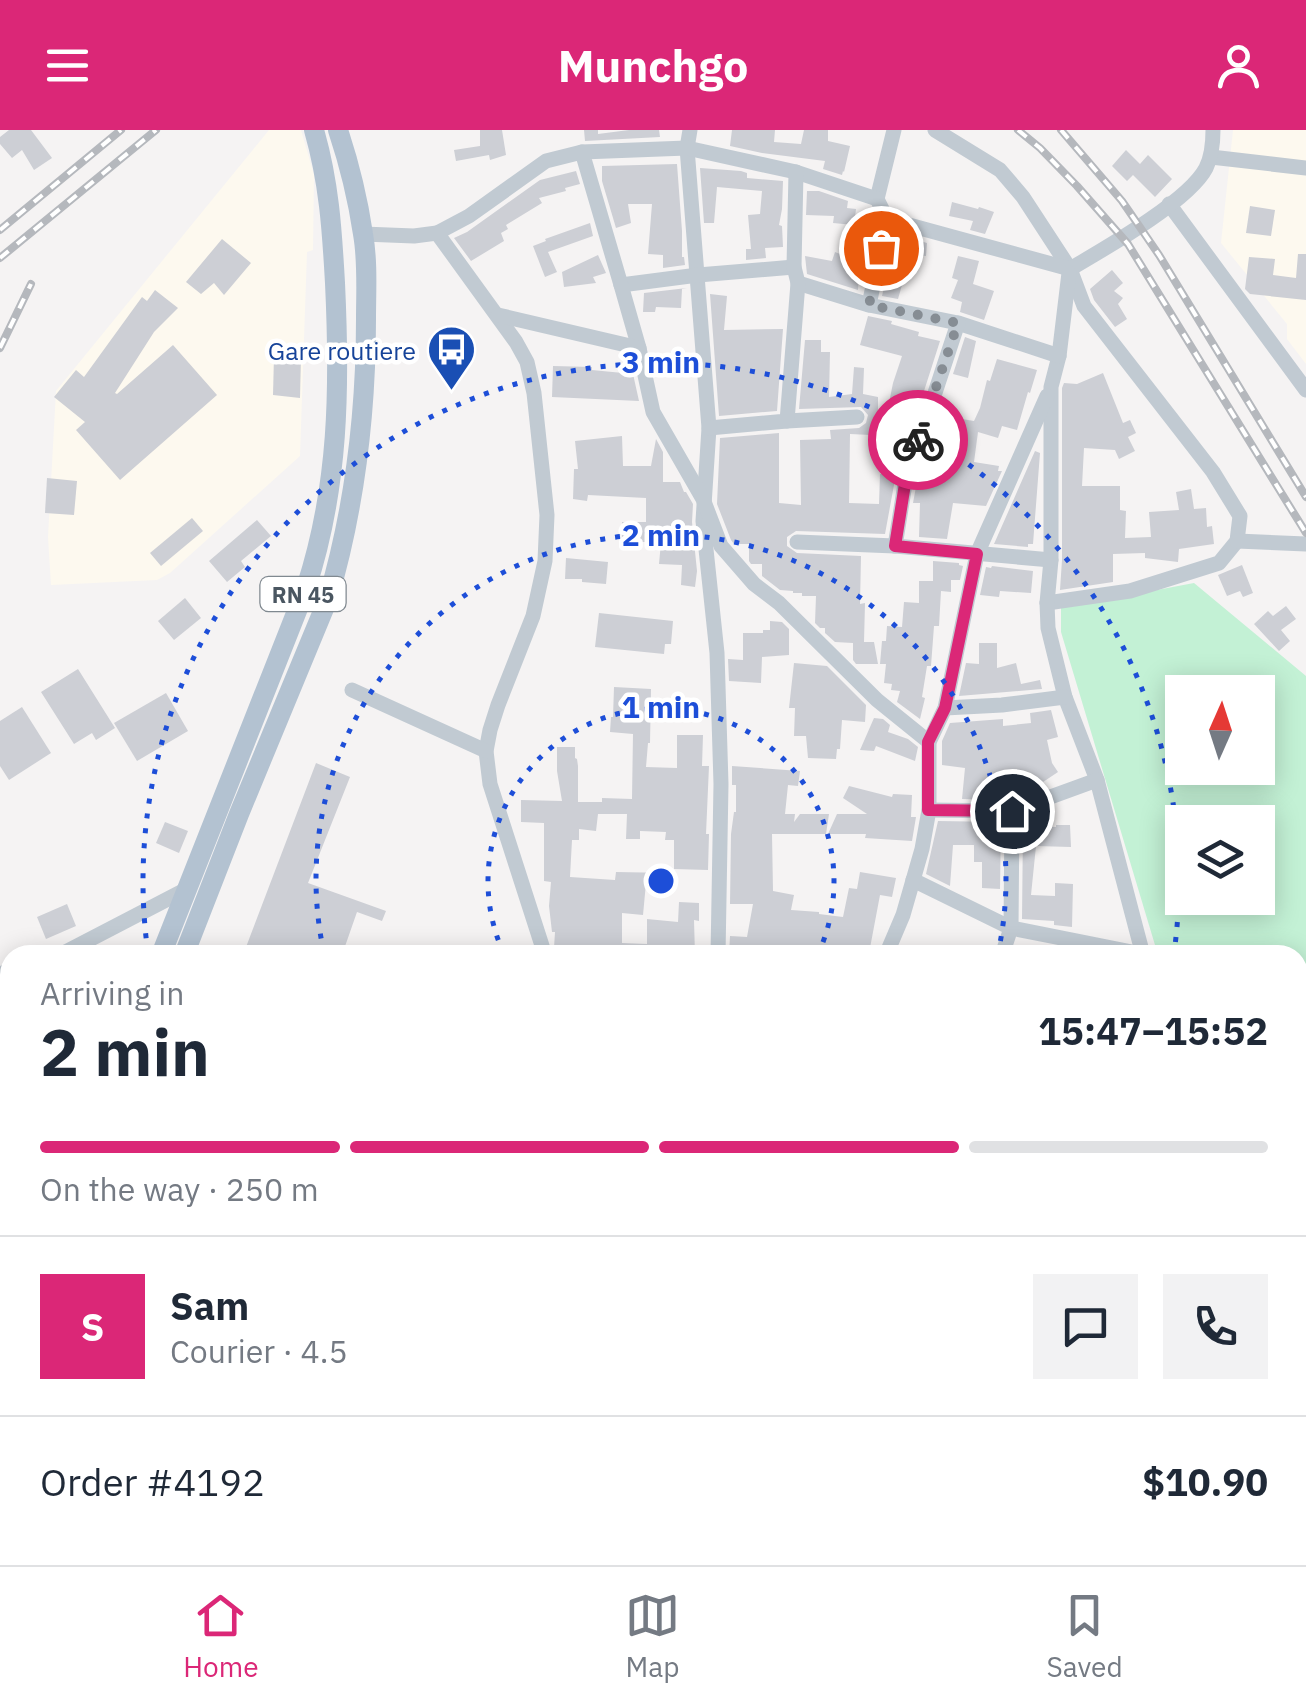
<!DOCTYPE html>
<html lang="en">
<head>
<meta charset="utf-8">
<style>
	:root { --surface:#fff; --page:#f2f2f3; --text:#1f2937; --muted:#747a83; --line:#e0e1e3; --accent:#db2777 }
	body { margin:0; font-family:"IBM Plex Sans",sans-serif; background:var(--page); color:var(--text); height:100vh; display:flex; flex-direction:column; font-size:38px; white-space:nowrap }
	* { box-sizing:border-box; margin:0 }
	p { font-size:32px; color:var(--muted) }
	.icon { flex:none; width:55px; height:55px; fill:none; stroke:currentColor; stroke-width:2; stroke-linecap:round; stroke-linejoin:round }
	.map { position:relative; flex:1; overflow:hidden }
	.panel { position:absolute; left:0px; top:815px; width:1308px; height:620px; display:flex; flex-direction:column; background:var(--surface); border-radius:30px 30px 0 0; box-shadow:0 5px 25px #0003 }
	.panel>* { flex:none }
	.needle { width:65px; rotate:3deg }
	.fabs { position:absolute; left:1165px; top:545px; display:grid; gap:20px }
	.fabs a { display:grid; place-items:center; width:110px; height:110px; border-radius:0px; background:var(--surface); box-shadow:0 5px 25px #0003; font-size:50px }
	.pin { position:absolute; display:grid; place-items:center; width:85px; height:85px; color:#fff; margin:-42px; border:5px solid #fff; border-radius:50%; box-shadow:0 2px 10px #0007 }
	.courier { position:absolute; display:grid; place-items:center; width:100px; height:100px; margin:-50px; border:8px solid #db2777; border-radius:50%; background:#fff; color:#222; box-shadow:0 2px 12px #0007 }
	.summary em { font-style:normal; font-weight:800 }
	.summary div { display:flex; flex-direction:column-reverse }
	.summary { display:flex; align-items:center; justify-content:space-between; height:170px; padding:0 40px }
	h1 { font-size:65px; font-weight:800; line-height:75px }
	.bar { display:grid; grid-template-columns:repeat(4,1fr); gap:15px 10px; align-content:center; height:120px; padding:0 40px }
	.bar i { height:12px; border-radius:8px; background:var(--line) }
	.bar .active { background:var(--accent) }
	.bar p { grid-column:span 4 }
	.line { display:flex; align-items:center; gap:25px; padding:0 40px; border-top:2px solid var(--line) }
	.line div { flex:1 }
	.round { display:grid; place-items:center; flex:none; width:105px; height:105px; border-radius:0px; background:var(--page) }
	header { display:flex; justify-content:space-between; align-items:center; height:130px; padding:0 40px; background:var(--accent); color:#fff; font-size:45px; font-weight:800 }
	.tabs { display:flex; justify-content:space-around; align-items:center; height:140px; border-top:2px solid var(--line); background:var(--surface); font-size:28px; color:var(--muted) }
	.tabs a { display:grid; justify-items:center; gap:5px }
	.tabs .active { color:var(--accent) }
	.map>svg:first-child { display:block }
	.commercial { fill:#fdf9ef }
	.education { fill:#e6e4e5 }
	.green { fill:#c3f1d5; fill-rule:evenodd }
	.building { fill:#cdcfd5 }
	.lines { fill:none; stroke-linecap:round; stroke-linejoin:round }
	.minor { stroke:#c1cad2; stroke-width:15 }
	.major { stroke:#b3c2d1; stroke-width:20 }
	.rail-casing { stroke:#b5b8bd; stroke-width:8 }
	.rail { stroke:#fff; stroke-width:4; stroke-dasharray:11; stroke-linecap:butt }
	.done { stroke:#868d94; stroke-width:10; stroke-dasharray:0 18 }
	.route { stroke:#db2777; stroke-width:12 }
	.ring { fill:none; stroke:#1d4ed8; stroke-width:5; stroke-dasharray:5 10 }
	.labels { text-anchor:middle; dominant-baseline:central; stroke-width:9; stroke-linejoin:round; paint-order:stroke }
	.shield { fill:#fff; stroke:#808990; stroke-width:2.5 }
	.shield-label { font-size:22px; font-weight:bold; fill:#4a5661 }
	.transit-label { font-size:25px; fill:#164399; stroke:#fff; text-anchor:end }
	.centre { fill:#1d4ed8; stroke:#fff; stroke-width:5 }
	.ring-label { font-size:30px; text-anchor:middle; font-weight:bold; fill:#1d4ed8; stroke:#fff; stroke-width:9; stroke-linejoin:round; paint-order:stroke }
</style>
</head>
<body>
<header><svg class="icon" aria-label="menu" viewBox="0 0 24 24"><path d="M4 6h16M4 12h16M4 18h16"/></svg>Munchgo<svg class="icon" aria-label="person" viewBox="0 0 24 24"><circle cx="12" cy="8" r="4"/><path d="M4 21q1-7 8-7t8 7"/></svg></header>
<div class="map">
<svg width="1306" height="1435" viewBox="0 0 1306 1435">
	<rect width="100%" height="100%" fill="#f5f3f3"/>
	<g class="commercial">
		<path d="M269,0H301L314,45L313,120L307,122L300,326L170,443L157,450L51,455L48,407L56,261Z"/>
		<path d="M1233,0H1306V234L1287,209V194L1221,113Z"/>
	</g>
	<path class="education" d="M862,1425H1023L1028,1435H866Z"/>
	<path class="green" d="M1194,453L1306,546V1435H1145L1150,1425H1298V825H1158L1061,502V478ZM1182,562H1258V638H1182ZM1182,692H1258V768H1182Z"/>
	<g class="building">
		<path d="M9,0H31L52,28L34,40L22,20L12,28L0,14V7Z"/>
		<path d="M480,0H502L506,25L490,30L489,25L456,31L454,20L480,16Z"/>
		<path d="M584,0H598V4L629,0H659L660,7L585,11Z"/>
		<path d="M732,0H775L774,12L801,14L804,0H828V11L850,16L844,42L843,41L842,45L823,39L825,31L762,23L730,16Z"/>
		<path d="M1126,20L1140,34L1148,25L1172,49L1155,67L1133,45L1127,51L1112,36Z"/>
		<path d="M677,34L682,101V127H684L685,135L663,138V125L648,124L652,74H628L631,93L616,98L602,51V36Z"/>
		<path d="M700,38L741,41L747,43V48L783,51L782,79L779,95L782,96L783,117L765,118L766,128L746,130V119H751L748,85L760,84L762,61L717,57L714,93H704Z"/>
		<path d="M576,41L580,54L565,58L566,61L539,68L542,73L506,95L508,99L501,103L504,111L471,131L454,108L467,102L540,50Z"/>
		<path d="M807,61H819L848,71L847,78L856,79L854,95L833,93L834,86L806,85Z"/>
		<path d="M952,72L978,79L979,77L994,82L985,104L970,100L973,91L949,86Z"/>
		<path d="M1250,76L1275,80L1271,106L1246,103Z"/>
		<path d="M590,93L593,106L548,122L557,142L545,147L533,116L546,111L545,109Z"/>
		<path d="M896,104L927,113L926,126L916,125L913,136L908,134L898,169L882,166Z"/>
		<path d="M222,109L251,133L224,165L214,153L201,164L186,152Z"/>
		<path d="M843,114L864,121L860,131L858,160L807,144L805,126L832,131L835,122L840,124Z"/>
		<path d="M1298,124H1306V170L1250,164L1245,159L1249,127L1275,129L1273,145L1296,148Z"/>
		<path d="M598,125L606,143L593,147L596,153L564,157L562,142Z"/>
		<path d="M958,126L979,131L973,154L994,161L984,190L960,182L962,172L951,168L958,150L952,148Z"/>
		<path d="M1112,140L1123,153L1114,161L1123,168L1118,174L1127,189L1115,197L1094,170L1090,159Z"/>
		<path d="M687,158L682,159L681,178L656,177L655,182H643L644,163Z"/>
		<path d="M155,160L178,178L154,202L115,263L117,264L173,215L217,265L120,350L76,300L85,292L54,267L76,240L84,247L142,167L147,171Z"/>
		<path d="M710,164L727,166L724,200L783,199L777,281L719,286Z"/>
		<path d="M868,186L892,191L891,194L919,202L918,206L940,211L917,283L888,278L893,253L902,226L860,215Z"/>
		<path d="M965,207L976,211L968,248L953,244Z"/>
		<path d="M805,210H821V222H830L829,267L852,264L854,237L864,238L863,264L878,267V297L871,296V305L850,304L849,373L879,374L880,344H896L885,404L796,401L787,407V416L797,423L861,426L860,474L865,473L864,512H874L878,534H856L853,530V513L835,512L825,503V498H820L815,493L816,466H802V463H793V461L780,460L762,446V434H751L749,431V414H734L731,410L717,374L720,308L779,303V373L801,375L800,310L831,309L830,300L859,298L866,293L868,285L861,277L799,279Z"/>
		<path d="M274,226L301,227L300,268L273,265Z"/>
		<path d="M997,229L1037,240L1030,263L1028,262L1017,300L1002,296L998,308L978,302L974,332L999,336L998,341H1002L986,376L953,373L947,409L919,407L920,373H913L916,357L938,288L961,296L962,289L974,291L980,278L987,250L990,251Z"/>
		<path d="M553,236L592,237V240L633,244L639,271L552,267Z"/>
		<path d="M1103,243L1123,293L1130,290L1136,303L1128,307L1135,321L1119,329L1115,320L1084,318L1082,356H1120V380L1126,381L1125,408L1151,407L1149,382L1179,380L1176,362L1191,359L1194,379L1206,378L1207,397L1212,396L1214,414L1179,419L1178,432L1145,428V423L1113,424V452L1060,460L1062,430V258L1064,253L1077,254Z"/>
		<path d="M622,306L623,336H651L656,309L663,322V352H680L684,362H686L693,374L692,392L697,441L695,457L681,455L682,435L659,434L661,412H622V392H646V368L588,365L587,371L573,369L574,339H578L575,311Z"/>
		<path d="M1035,321L1040,323L1033,414H1028V417L994,414Z"/>
		<path d="M47,348L77,351L74,385L45,383Z"/>
		<path d="M192,388L203,401L161,436L150,423Z"/>
		<path d="M257,390L271,406L241,431L245,437L227,452L209,431Z"/>
		<path d="M566,428L608,432L606,454L582,452V449H565Z"/>
		<path d="M933,431L959,433V435L963,436L960,450H951V462L941,461L939,496H934L931,536H927L922,567L925,568L920,589L897,572L900,561L891,560L892,554L884,553L886,534H880L882,511H886L887,496L902,497L904,472L919,473V451H933Z"/>
		<path d="M1242,435L1253,463L1243,467L1240,461L1227,466L1218,445Z"/>
		<path d="M992,436L1033,441L1031,463L1000,461L999,467L980,465L986,437L991,438Z"/>
		<path d="M185,468L201,488L174,510L158,491Z"/>
		<path d="M1286,476L1296,489L1281,500L1290,511L1279,521L1254,494L1268,481L1273,486Z"/>
		<path d="M599,483L673,491L671,514H665L664,524L595,517Z"/>
		<path d="M770,491L782,492L789,499V525L762,527L761,553L729,551L728,529L743,530V503H763V500H770Z"/>
		<path d="M979,513H997V538L1016,533L1021,554L1040,550L1042,559L959,566L966,533L979,534Z"/>
		<path d="M794,533L827,536L866,575L865,592L842,590L840,619H837L836,629L808,628L806,606H794L795,578H789Z"/>
		<path d="M78,539L115,598L96,610L92,603L74,614L41,562Z"/>
		<path d="M614,557L651,559L650,613H648L646,637L677,638V605H703L702,636H709L706,704H709L708,740L674,739V710H665L666,702L640,701V709H626L627,684H598L596,701L579,699V710H572L570,747L615,750L616,742L671,743V754L646,753L643,785L622,783V813L647,814V789L678,792L679,772L699,773V791L694,790L695,825H561V819L554,818L555,802H552L549,776L551,752L544,751V693L521,692V670L562,671L557,641V617H575V628L577,629L578,636V672H602V668L632,669L633,604L610,602L611,587H613Z"/>
		<path d="M166,563L188,601L137,631L114,593Z"/>
		<path d="M22,577L51,623L9,650L0,636V591Z"/>
		<path d="M1051,580L1058,607L1047,610L1052,633L1058,642L1043,652V654L1022,657V665L992,668V670L962,669L965,638L942,635V611L950,593L1003,589V596L1031,593L1030,583Z"/>
		<path d="M874,588L883,589L890,595L888,602L908,609L918,617L915,631L876,616L874,621L860,620Z"/>
		<path d="M316,633L350,647L308,753L386,781L382,791L357,782L342,825H243Z"/>
		<path d="M732,636L800,641L798,656L788,655L785,684H795L794,692L800,684H829L826,704H772L773,761L794,765L791,780L819,782V784L843,787L849,758L857,759L860,742L896,748L892,767L880,765L870,818L851,815L850,825H729L730,806L747,807L753,774H730L731,704L734,682H736V655H732Z"/>
		<path d="M849,656L892,667L893,664L912,665L911,687H916L912,711L865,708L866,704H828L837,684H867L843,668Z"/>
		<path d="M938,691L1001,692L1000,759L982,758V732H974V715H953L950,756L926,744Z"/>
		<path d="M165,692L188,701L179,723L156,713Z"/>
		<path d="M1056,695H1070L1071,717L1036,716L1031,765L1055,766V753L1073,754L1072,797L1054,795V791L1022,789L1023,696L1056,697Z"/>
		<path d="M67,774L76,796L46,809L37,787Z"/>
	</g>
	<g class="lines">
		<g class="minor">
			<path d="M690,0L687,18L709,298L703,391L717,523L721,654L718,825"/>
			<path d="M935,0L1000,40L1023,67L1070,139L1084,176L1213,342L1240,386L1237,411L1219,433L1130,461L1047,473"/>
			<path d="M1211,27L1306,38"/>
			<path d="M877,69L894,0"/>
			<path d="M1169,74L1306,260"/>
			<path d="M437,103L516,212L527,232L534,263L547,385L545,431L533,486L498,575L490,600L486,621L490,654L545,825"/>
			<path d="M363,104L414,106L437,103L469,86L546,31L582,22"/>
			<path d="M794,137L698,145L621,155L582,22L687,18L796,42L877,69L887,89L1070,139C1104,119 1189,71 1206,38C1212,26 1213,13 1213,0"/>
			<path d="M1069,143L1059,226L1051,257V430L1047,473L1048,498L1065,567L1097,650L1143,825"/>
			<path d="M798,153L869,175L958,193L1059,226"/>
			<path d="M621,155L639,218L653,282L703,369L721,416L754,454L779,473L877,570L929,612"/>
			<path d="M869,175L887,89"/>
			<path d="M498,185L639,218"/>
			<path d="M787,291L857,287"/>
			<path d="M709,298L787,291L798,153L794,137L796,42"/>
			<path d="M1237,411L1306,414"/>
			<path d="M797,412L895,416L1051,430"/>
			<path d="M895,416L905,354L958,193"/>
			<path d="M352,560L486,621"/>
			<path d="M945,578L1002,575L1065,567"/>
			<path d="M929,680L1012,681L1097,650"/>
			<path d="M913,750L1011,798L1142,824"/>
			<path d="M60,825L187,759"/>
			<path d="M886,825L903,785L922,719L929,680V612L945,578L977,424L1047,266"/>
			<path d="M1002,825L1011,798L1012,681"/>
			<path d="M0,844L10,840"/>
			<path d="M818,1425L822,1435"/>
			<path d="M1131,1435L1136,1425"/>
		</g>
		<g class="major">
			<path d="M161,825L306,458C339,357 340,258 335,153C332,99 329,52 314,0"/>
			<path d="M184,825L239,684L328,469C355,377 366,284 366,189C366,161 368,132 363,104C358,70 349,33 338,0"/>
			<path d="M0,1221L10,1196"/>
			<path d="M0,1288L10,1264"/>
		</g>
		<defs>
			<g id="rail">
				<path d="M1018,0L1040,18L1077,56L1128,114L1306,403"/>
				<path d="M1061,0L1122,71L1159,125L1306,367"/>
				<path d="M0,100L121,0"/>
				<path d="M0,128L156,0"/>
				<path d="M0,218L31,154"/>
			</g>
		</defs>
		<use href="#rail" class="rail-casing"/>
		<use href="#rail" class="rail"/>
	</g>
	<g class="lines">
		<path class="done" d="M881,118L869,175L958,193L918,310"/>
		<path class="route" d="M918,310L905,354L895,416L977,424L945,578L928,612V680L1012,681"/>
	</g>
	<g class="ring">
		<path d="M504 824A173 173 0 1 1 818 824"/>
		<path d="M324 823A345 345 0 1 1 998 823"/>
		<path d="M148 823A518 518 0 1 1 1174 823"/>
	</g>
	<defs>
		<symbol id="bus-pin" viewBox="-11 -11 22 30"><path d="M0 17L-7.5 6A9.5 9.5 0 1 1 7.5 6Z" fill="#1a4fb4" stroke="#fff"/><path d="M-5-6H5V4H4V6H2V4H-2V6H-4V4H-5ZM-3.5-4V0h7V-4ZM-3.5 1.2v1.5H-2V1.2ZM2 1.2v1.5H3.5V1.2Z" fill="#fff"/></symbol>
	</defs>
	<g fill-rule="evenodd">
		<use href="#bus-pin" x="424" y="192" width="55" height="75"/>
	</g>
	<g class="labels">
		<rect class="shield" x="260.5" y="447" width="85" height="34" rx="8"/>
		<g class="shield-label">
			<text x="303" y="464">RN 45</text>
		</g>
		<g class="transit-label">
			<text x="416" y="220">Gare routiere</text>
		</g>
	</g>
	<circle cx="661" cy="751" r="15" class="centre"/>
	<g class="ring-label">
		<text x="661" y="243">3 min</text>
		<text x="661" y="416">2 min</text>
		<text x="661" y="588">1 min</text>
	</g>
</svg>
<div class="fabs">
<a><svg class="needle" viewBox="-14 -14 28 28"><path d="M0-13l5 13h-10z" fill="#e53935"/><path d="M0 13l5-13h-10z" fill="#747a83"/></svg></a>
<a><svg class="icon" aria-label="layers" viewBox="0 0 24 24"><path d="M12 4l9 5-9 5-9-5zM3 14l9 5 9-5"/></svg></a>
</div>
<div class="pin" style="left:881px;top:118px;background:#ea580c"><svg class="icon" aria-label="bag" viewBox="0 0 24 24"><path d="M5 8h14l-1 12H6zM9 8a3 3 0 0 1 6 0"/></svg></div>
<div class="pin" style="left:1012px;top:681px;background:#1f2937"><svg class="icon" aria-label="home" viewBox="0 0 24 24"><path d="M3 11l9-7 9 7M6 9v11h12V9"/></svg></div>
<div class="courier" style="left:918px;top:310px"><svg class="icon" aria-label="bike" viewBox="0 0 24 24"><circle cx="6" cy="16" r="4"/><circle cx="18" cy="16" r="4"/><path d="M6 16l4-8h5l3 8M10 8l3 8H6M13 5h3"/></svg></div>
<section class="panel">
<div class="summary"><div><h1>2 min</h1><p>Arriving in</p></div><em>15:47–15:52</em></div>
<div class="bar"><i class="active"></i><i class="active"></i><i class="active"></i><i></i><p>On the way · 250 m</p></div>
<div class="line" style="height:180px"><b class="round" style="background:var(--accent);color:#fff">S</b><div><b>Sam</b><p>Courier · 4.5</p></div><a class="round"><svg class="icon" aria-label="chat" viewBox="0 0 24 24"><path d="M4 5h16v11H9l-5 4z"/></svg></a><a class="round"><svg class="icon" aria-label="phone" viewBox="0 0 24 24"><path d="M5 4h4l2 5-3 2q2 4 5 5l2-3 5 2v4C11 20 4 13 5 4z"/></svg></a></div>
<div class="line" style="height:130px"><div>Order #4192</div><b>$10.90</b></div>
</section>
</div>
<nav class="tabs">
<a class="active"><svg class="icon" aria-label="home" viewBox="0 0 24 24"><path d="M3 11l9-7 9 7M6 9v11h12V9"/></svg>Home</a>
<a><svg class="icon" aria-label="map" viewBox="0 0 24 24"><path d="M3 6l6-2 6 2 6-2v14l-6 2-6-2-6 2zM9 4v14M15 6v14"/></svg>Map</a>
<a><svg class="icon" aria-label="saved" viewBox="0 0 24 24"><path d="M7 4h10v16l-5-4-5 4z"/></svg>Saved</a>
</nav>
</body>
</html>
